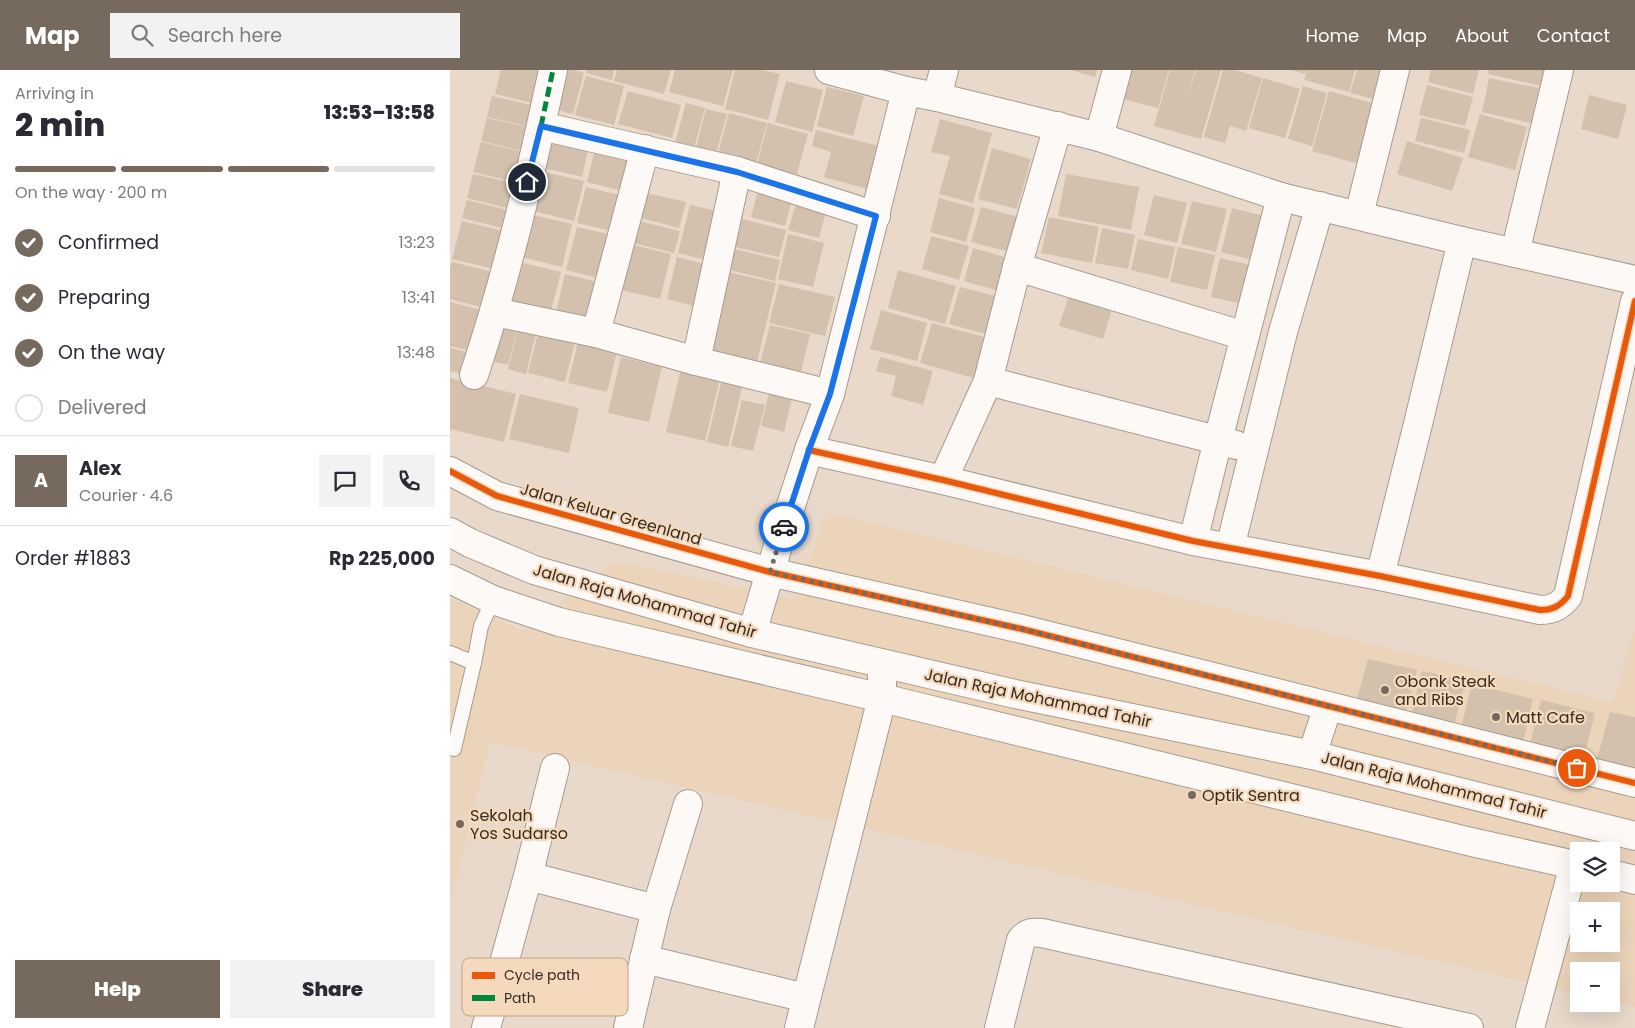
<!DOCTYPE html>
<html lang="en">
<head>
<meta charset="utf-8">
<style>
	:root { --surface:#fff; --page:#f2f2f3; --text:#2b2b33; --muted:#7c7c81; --line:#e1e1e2; --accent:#76695d }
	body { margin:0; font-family:Poppins,sans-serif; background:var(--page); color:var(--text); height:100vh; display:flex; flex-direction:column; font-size:19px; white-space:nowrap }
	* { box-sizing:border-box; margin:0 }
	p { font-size:16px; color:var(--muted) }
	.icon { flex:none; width:28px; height:28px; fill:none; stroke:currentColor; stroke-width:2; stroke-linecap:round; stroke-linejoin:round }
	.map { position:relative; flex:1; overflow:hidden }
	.side { display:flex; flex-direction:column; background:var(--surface); width:450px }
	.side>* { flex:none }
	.tools { position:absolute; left:1120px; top:772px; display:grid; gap:10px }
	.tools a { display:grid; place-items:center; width:50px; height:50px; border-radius:0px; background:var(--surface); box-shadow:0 5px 20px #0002; font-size:25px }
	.pin { position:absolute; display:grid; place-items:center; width:42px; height:42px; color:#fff; margin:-21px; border:2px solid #fff; border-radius:50%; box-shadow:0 1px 5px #0007 }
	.courier { position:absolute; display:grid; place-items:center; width:50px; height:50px; margin:-25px; border:4px solid #1a73e8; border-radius:50%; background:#fff; color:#222; box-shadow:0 1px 6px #0007 }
	.head em { font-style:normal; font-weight:800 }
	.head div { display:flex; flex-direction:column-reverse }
	.head { display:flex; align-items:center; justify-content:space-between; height:85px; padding:0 15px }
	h1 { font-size:32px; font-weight:800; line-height:38px }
	.bar { display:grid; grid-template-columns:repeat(4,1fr); gap:8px 5px; align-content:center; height:60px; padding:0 15px }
	.bar i { height:6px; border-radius:4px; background:var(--line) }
	.bar .current { background:var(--accent) }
	.bar p { grid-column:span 4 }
	.line { display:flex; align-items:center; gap:12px; padding:0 15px; border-top:1px solid var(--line) }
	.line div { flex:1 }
	.round { display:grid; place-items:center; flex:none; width:52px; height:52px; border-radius:0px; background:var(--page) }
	ol { padding:0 15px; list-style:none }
	li { display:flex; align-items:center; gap:15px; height:55px }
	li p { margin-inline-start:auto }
	li .icon { padding:5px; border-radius:50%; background:var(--accent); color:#fff; stroke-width:4 }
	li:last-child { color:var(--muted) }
	li i { width:28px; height:28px; border:2px solid var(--line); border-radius:50% }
	.action { display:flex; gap:10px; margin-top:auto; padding:10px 15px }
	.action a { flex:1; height:58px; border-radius:0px; background:var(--accent); color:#fff; font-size:20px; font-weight:800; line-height:58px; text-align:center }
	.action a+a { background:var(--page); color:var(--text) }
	header { display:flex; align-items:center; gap:30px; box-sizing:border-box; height:70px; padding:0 25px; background:var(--accent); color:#fff }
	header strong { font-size:24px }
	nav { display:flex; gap:28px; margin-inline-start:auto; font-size:18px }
	.search { width:350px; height:45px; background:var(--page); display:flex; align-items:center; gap:12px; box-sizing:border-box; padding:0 18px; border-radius:0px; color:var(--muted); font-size:19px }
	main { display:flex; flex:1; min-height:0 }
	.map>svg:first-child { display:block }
	.built { fill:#ecd4ba; fill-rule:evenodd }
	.building { fill:#d3c1ae }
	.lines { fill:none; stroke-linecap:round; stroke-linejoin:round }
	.lane-casing { stroke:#a79c90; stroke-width:16 }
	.street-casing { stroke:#a79c90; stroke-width:30 }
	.secondary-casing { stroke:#a79c90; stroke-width:30 }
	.lane { stroke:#fcf9f7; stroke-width:14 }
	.street { stroke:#fcf9f7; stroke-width:28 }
	.secondary { stroke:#fcf9f7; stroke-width:28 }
	.quiet { stroke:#00873e; stroke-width:5; stroke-dasharray:10 5; stroke-linecap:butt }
	.cycleway-casing { stroke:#f5d9bd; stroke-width:9 }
	.cycleway { stroke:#e8590c; stroke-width:6 }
	.done { stroke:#76695d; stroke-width:5; stroke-dasharray:0 9 }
	.route { stroke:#1a73e8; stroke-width:6 }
	.poi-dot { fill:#76695d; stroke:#f5d9bd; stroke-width:2 }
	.labels { text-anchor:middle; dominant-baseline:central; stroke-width:4.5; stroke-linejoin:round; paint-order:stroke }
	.street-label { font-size:16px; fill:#382d22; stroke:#f5d9bd }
	.poi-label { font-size:16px; fill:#382d22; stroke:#f5d9bd; text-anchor:start }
	.key { fill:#f5d9bd; stroke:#bca58e; stroke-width:1 }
	.key-label { font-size:14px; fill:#382d22 }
</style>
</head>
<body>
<header>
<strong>Map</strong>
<div class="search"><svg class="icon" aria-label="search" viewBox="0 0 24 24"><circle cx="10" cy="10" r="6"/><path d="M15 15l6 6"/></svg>Search here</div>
<nav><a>Home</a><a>Map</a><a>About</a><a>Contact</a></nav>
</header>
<main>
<section class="side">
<div class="head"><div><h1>2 min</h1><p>Arriving in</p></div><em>13:53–13:58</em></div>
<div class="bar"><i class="current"></i><i class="current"></i><i class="current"></i><i></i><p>On the way · 200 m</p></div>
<ol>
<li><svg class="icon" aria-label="check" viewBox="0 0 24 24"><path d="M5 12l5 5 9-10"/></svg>Confirmed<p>13:23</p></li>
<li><svg class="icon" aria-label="check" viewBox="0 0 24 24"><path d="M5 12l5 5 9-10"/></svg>Preparing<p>13:41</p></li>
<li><svg class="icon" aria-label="check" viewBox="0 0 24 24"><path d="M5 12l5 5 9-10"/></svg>On the way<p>13:48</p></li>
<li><i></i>Delivered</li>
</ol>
<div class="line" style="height:90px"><b class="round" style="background:var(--accent);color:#fff">A</b><div><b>Alex</b><p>Courier · 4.6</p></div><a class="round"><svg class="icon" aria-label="chat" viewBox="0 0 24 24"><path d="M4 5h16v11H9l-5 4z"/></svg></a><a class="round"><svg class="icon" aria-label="phone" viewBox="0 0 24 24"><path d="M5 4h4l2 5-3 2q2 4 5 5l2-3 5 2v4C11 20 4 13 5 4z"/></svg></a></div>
<div class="line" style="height:65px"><div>Order #1883</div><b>Rp 225,000</b></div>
<div class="action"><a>Help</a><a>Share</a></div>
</section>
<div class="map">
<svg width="1185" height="958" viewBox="0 0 1185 958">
	<rect width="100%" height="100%" fill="#e8d9ca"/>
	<path class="built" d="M377,442L1162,632L1185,559V937L1161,932V901H1129V924L40,672L0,836V528L73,561L166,491L343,529ZM1129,781H1161V814H1129ZM1129,841H1161V874H1129Z"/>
	<g class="building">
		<path d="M51,0H94L86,34L45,24Z"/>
		<path d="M106,0H123L134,3L123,44L96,37Z"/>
		<path d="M137,0H164L162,10L136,3Z"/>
		<path d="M167,0H221L214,24L164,11Z"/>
		<path d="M225,0H283L273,36L219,22Z"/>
		<path d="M285,0H313L330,4L318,50L275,39Z"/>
		<path d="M621,0H647L645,7Z"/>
		<path d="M677,0H719L708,38L669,28Z"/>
		<path d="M720,0H745L735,37L746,0H771L751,69L704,56Z"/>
		<path d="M773,0H785L812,8L796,61L780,56L775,73L754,67Z"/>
		<path d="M842,0H856L855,4Z"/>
		<path d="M857,0H905L899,22L854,10Z"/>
		<path d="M907,0H943L934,32L900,23Z"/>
		<path d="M981,0H1029L1023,24L978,12Z"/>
		<path d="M1039,0H1096L1092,16L1038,4Z"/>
		<path d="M136,6L174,16L164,55L125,45Z"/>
		<path d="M813,8L850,19L835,68L799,58Z"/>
		<path d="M1039,8L1089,18L1081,53L1032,42Z"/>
		<path d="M336,11L373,20L362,62L325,52Z"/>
		<path d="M977,15L1023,27L1015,56L969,45Z"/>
		<path d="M853,16L877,23L862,76L838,69Z"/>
		<path d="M377,17L414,26L403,66L367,56Z"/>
		<path d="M178,21L231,35L222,68L168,54Z"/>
		<path d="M879,21L933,36L916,96L862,81Z"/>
		<path d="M1139,25L1177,35L1168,69L1131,59Z"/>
		<path d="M42,26L86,36L80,57L37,47Z"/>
		<path d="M236,33L255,38L244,78L225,73Z"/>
		<path d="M256,39L277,44L266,83L246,78Z"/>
		<path d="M279,43L317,53L306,93L268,83Z"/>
		<path d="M1030,44L1077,57L1065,100L1018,87Z"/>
		<path d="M37,48L77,57L71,81L31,71Z"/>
		<path d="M971,48L1020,60L1014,83L965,71Z"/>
		<path d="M490,49L542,63L523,133L489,124L500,86L481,82Z"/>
		<path d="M318,53L358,64L347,104L307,94Z"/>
		<path d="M366,60L429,76L417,119L374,107L381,82L362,76Z"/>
		<path d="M98,63L140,73L132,107L90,97Z"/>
		<path d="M957,71L1013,88L1002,121L947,104Z"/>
		<path d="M31,72L72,82L65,112L23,102Z"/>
		<path d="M146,75L189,85L180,123L137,112Z"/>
		<path d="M542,78L581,89L567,139L528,129Z"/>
		<path d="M89,101L134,111L124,151L79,140Z"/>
		<path d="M23,104L63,113L57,138L17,128Z"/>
		<path d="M616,104L689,117L681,160L608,146Z"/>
		<path d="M136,117L178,127L169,163L127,153Z"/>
		<path d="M309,117L343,126L335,156L301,147Z"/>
		<path d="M196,123L236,132L229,158L190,148Z"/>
		<path d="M704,125L737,133L727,173L694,165Z"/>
		<path d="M348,127L378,134L369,168L338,160Z"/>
		<path d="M489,128L525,138L516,172L480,162Z"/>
		<path d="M17,130L61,141L56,159L12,148Z"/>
		<path d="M742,131L777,139L766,182L731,174Z"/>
		<path d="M240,135L271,142L259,191L228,183Z"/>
		<path d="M531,137L569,147L560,182L521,172Z"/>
		<path d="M782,138L818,147L807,191L771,182Z"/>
		<path d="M78,144L122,154L112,197L68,186Z"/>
		<path d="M599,147L649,157L642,193L591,183Z"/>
		<path d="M292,149L336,160L329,187L285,177Z"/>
		<path d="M12,151L57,162L48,200L2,189Z"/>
		<path d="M189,151L230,161L224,183L183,173Z"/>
		<path d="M127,157L167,166L156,210L116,200Z"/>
		<path d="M652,158L685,165L678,199L645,193Z"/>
		<path d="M338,164L374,173L363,217L328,209Z"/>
		<path d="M481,166L519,176L509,210L472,199Z"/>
		<path d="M688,169L725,177L718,209L681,200Z"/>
		<path d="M183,175L221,184L210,229L172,220Z"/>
		<path d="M728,177L765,185L757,220L720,212Z"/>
		<path d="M523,178L558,188L549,221L514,211Z"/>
		<path d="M284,179L330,190L325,211L279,200Z"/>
		<path d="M227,187L258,195L248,237L217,229Z"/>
		<path d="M770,188L801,195L793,234L761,227Z"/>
		<path d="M2,192L47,203L38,239L0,229V199Z"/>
		<path d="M69,192L111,202L101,241L59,230Z"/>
		<path d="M448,200L506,216L495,254L438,238Z"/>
		<path d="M278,202L326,213L307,292L258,280Z"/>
		<path d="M115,204L151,213L141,250L106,242Z"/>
		<path d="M329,214L385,227L375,266L319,253Z"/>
		<path d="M510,217L553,228L543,266L499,254Z"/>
		<path d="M621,219L664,232L653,269L609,256Z"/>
		<path d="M0,232L35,241L25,282L0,276Z"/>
		<path d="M431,240L477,253L467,291L420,279Z"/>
		<path d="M482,253L542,269L531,310L470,293Z"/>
		<path d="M45,255L67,261L58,295L36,290Z"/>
		<path d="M320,255L360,264L350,307L309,297Z"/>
		<path d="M68,259L86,263L76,304L58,299Z"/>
		<path d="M88,263L125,272L115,312L78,303Z"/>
		<path d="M128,272L167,281L157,322L118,313Z"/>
		<path d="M0,278L27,285L22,306L0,301Z"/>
		<path d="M171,287L212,297L199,352L158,343Z"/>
		<path d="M430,287L483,301L473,335L441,326L446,306L426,301Z"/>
		<path d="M231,299L270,308L255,371L216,362Z"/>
		<path d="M0,308L66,324L54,372L0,359Z"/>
		<path d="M272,309L293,314L278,377L257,372Z"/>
		<path d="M320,318L343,324L334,362L311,356Z"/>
		<path d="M70,324L129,338L119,383L59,369Z"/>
		<path d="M292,330L315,335L303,381L281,376Z"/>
		<path d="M918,589L967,600L953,652L904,640Z"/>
		<path d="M972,601L1016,610L1002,664L959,654Z"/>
		<path d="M1022,614L1083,629L1071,681L1009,666Z"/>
		<path d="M1091,630L1145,643L1132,696L1078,682Z"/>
		<path d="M1160,642L1185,647V707L1145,696Z"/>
	</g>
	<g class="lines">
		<defs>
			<g id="lane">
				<path d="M0,583L24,593L31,556L43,530"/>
				<path d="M0,678L4,679L24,593"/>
			</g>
			<g id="street">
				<path d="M379,0L456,21L487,27L649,67L831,127L1012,171L1185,210"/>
				<path d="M487,27L494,0"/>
				<path d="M91,56L287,101L426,146"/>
				<path d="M649,67L667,0"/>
				<path d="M909,145L945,0"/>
				<path d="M1065,183L1109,0"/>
				<path d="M567,197L795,266"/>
				<path d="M45,242L146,263L246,291L380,324"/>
				<path d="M146,263L195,79"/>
				<path d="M246,291L287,101"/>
				<path d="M24,305C57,206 81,103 103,0"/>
				<path d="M538,311L786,375"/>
				<path d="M359,380L493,410L743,471L930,506L1090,540C1103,540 1110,536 1118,526L1185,231"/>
				<path d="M0,401L47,426L320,502L572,559L1185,713"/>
				<path d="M493,410L538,311L567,197L608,56"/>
				<path d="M743,471L768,370L831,127"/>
				<path d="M780,478L833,262L870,136"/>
				<path d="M930,506L968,354L1012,171"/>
				<path d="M302,563L330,469L359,380L380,324L456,21"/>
				<path d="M862,685L878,636"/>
				<path d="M78,806L206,839"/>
				<path d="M194,889L356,928"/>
				<path d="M36,958L78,806L105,698"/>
				<path d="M178,958L206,839L238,734"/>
				<path d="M349,958L432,628V594"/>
				<path d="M549,958L571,870C578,862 582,862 592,863L1019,958"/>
				<path d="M1080,958L1124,795"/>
			</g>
			<g id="secondary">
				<path d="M0,462L20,473L84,500L302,563L565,624L862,685L1185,766"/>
				<path d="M0,509L43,530L109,552L432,628L1017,771L1129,796"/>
				<path d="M1161,804L1185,810"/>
			</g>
		</defs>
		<use href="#lane" class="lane-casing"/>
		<use href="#street" class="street-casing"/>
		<use href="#secondary" class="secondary-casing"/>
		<use href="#lane" class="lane"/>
		<use href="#street" class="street"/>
		<use href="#secondary" class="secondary"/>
		<path class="quiet" d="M91,56L103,0"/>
		<defs>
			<g id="cycleway">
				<path d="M359,380L493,410L743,471L930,506L1090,540C1103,540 1110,536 1118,526L1185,231"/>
				<path d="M0,401L47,426L320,502L572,559L1185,713"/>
			</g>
		</defs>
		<use href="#cycleway" class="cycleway-casing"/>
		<use href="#cycleway" class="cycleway"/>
	</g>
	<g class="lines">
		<path class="done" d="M334,457L320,502L572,559L1127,698"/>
		<path class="route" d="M77,112L91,56L287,102L426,146L380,324L359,380L334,457"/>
	</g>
	<g class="poi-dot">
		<circle cx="935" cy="620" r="5"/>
		<circle cx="1046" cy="647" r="5"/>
		<circle cx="742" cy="725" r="5"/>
		<circle cx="10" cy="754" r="5"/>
	</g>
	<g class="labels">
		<g class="street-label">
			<text transform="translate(161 444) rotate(16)">Jalan Keluar Greenland</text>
			<text transform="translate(195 531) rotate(16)">Jalan Raja Mohammad Tahir</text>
			<text transform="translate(588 628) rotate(12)">Jalan Raja Mohammad Tahir</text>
			<text transform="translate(984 715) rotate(14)">Jalan Raja Mohammad Tahir</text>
		</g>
		<g class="poi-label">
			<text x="945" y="611">Obonk Steak<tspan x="945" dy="18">and Ribs</tspan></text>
			<text x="1056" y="647">Matt Cafe</text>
			<text x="752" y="725">Optik Sentra</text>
			<text x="20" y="745">Sekolah<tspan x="20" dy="18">Yos Sudarso</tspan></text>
		</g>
	</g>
	<rect x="12" y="888" width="166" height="58" rx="8" class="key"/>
	<rect x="22" y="902" width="23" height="7" fill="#e8590c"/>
	<rect x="22" y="925" width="23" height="6" fill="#00873e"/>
	<g class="key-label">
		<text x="54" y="910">Cycle path</text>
		<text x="54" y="933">Path</text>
	</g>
</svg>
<div class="tools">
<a><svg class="icon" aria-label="layers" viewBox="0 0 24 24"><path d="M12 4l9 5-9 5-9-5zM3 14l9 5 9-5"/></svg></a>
<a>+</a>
<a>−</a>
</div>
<div class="pin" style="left:1127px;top:698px;background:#ea580c"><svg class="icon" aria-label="bag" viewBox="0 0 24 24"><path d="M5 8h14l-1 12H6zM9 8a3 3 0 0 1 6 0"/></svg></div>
<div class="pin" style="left:77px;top:112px;background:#1f2937"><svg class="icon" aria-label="home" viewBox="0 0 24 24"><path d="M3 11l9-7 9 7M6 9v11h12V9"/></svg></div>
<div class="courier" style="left:334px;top:457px"><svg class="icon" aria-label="car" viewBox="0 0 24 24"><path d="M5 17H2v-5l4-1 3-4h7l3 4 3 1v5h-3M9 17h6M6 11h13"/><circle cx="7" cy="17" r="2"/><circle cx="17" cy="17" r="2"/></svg></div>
</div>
</main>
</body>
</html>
